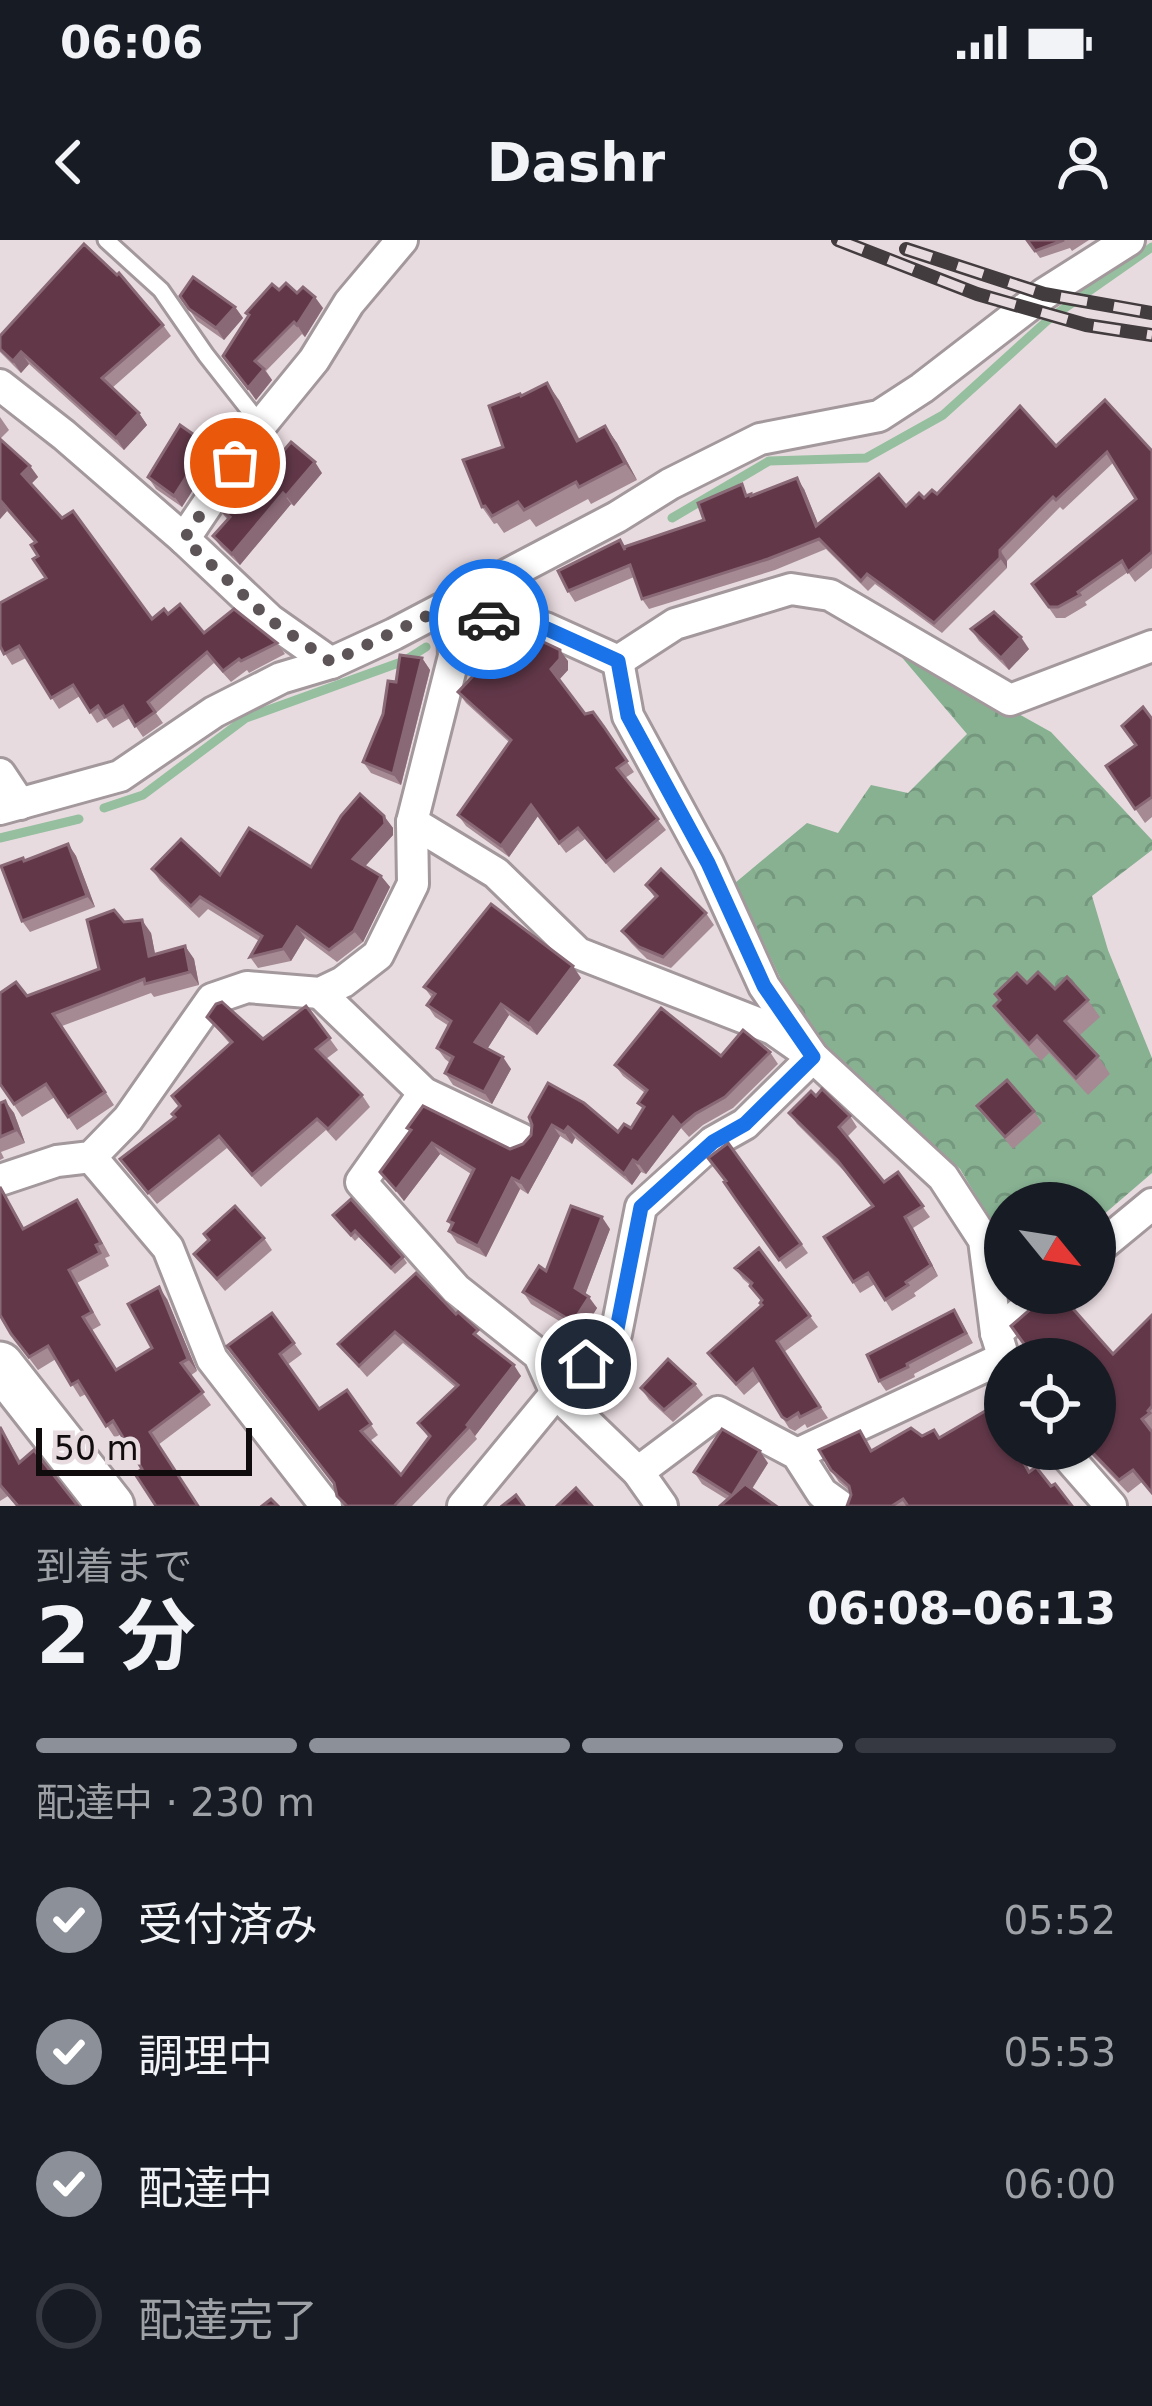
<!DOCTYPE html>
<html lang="ja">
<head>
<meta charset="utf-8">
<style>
	:root { --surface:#171b24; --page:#20242c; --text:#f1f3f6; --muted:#9ea1a6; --line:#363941; --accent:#8c9099 }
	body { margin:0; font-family:"DejaVu Sans","Noto Sans JP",sans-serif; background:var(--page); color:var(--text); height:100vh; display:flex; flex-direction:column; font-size:45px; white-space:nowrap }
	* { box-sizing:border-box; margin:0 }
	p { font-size:39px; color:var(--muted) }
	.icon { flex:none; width:66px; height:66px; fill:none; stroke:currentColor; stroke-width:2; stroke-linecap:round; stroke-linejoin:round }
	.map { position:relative; height:1266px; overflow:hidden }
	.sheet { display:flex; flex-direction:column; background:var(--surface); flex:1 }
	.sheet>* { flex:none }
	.needle { width:78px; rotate:120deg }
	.controls { position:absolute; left:984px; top:942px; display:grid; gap:24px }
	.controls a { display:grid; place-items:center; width:132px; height:132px; border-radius:50%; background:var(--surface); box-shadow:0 3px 9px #0004; font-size:60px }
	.scale { position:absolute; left:36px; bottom:30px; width:216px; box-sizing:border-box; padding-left:12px; border:6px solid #100c0d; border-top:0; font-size:33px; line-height:42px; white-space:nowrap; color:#100c0d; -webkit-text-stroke:9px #e8dbe0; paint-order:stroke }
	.pin { position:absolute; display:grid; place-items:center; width:102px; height:102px; color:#fff; margin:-51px; border:6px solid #fff; border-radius:50%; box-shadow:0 3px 12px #0007 }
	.courier { position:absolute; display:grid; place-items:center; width:120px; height:120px; margin:-60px; border:9px solid #1a73e8; border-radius:50%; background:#fff; color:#222; box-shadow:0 3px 15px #0007 }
	.headline em { font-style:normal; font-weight:700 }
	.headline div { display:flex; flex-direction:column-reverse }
	.headline { display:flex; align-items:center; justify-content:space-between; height:204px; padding:0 36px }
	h1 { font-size:78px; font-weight:700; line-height:90px }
	.bar { display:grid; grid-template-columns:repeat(4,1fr); gap:18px 12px; align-content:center; height:144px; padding:0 36px }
	.bar i { height:15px; border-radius:9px; background:var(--line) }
	.bar .on { background:var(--accent) }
	.bar p { grid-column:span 4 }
	ol { padding:0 36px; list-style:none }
	li { display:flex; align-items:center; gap:36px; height:132px }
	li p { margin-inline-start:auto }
	li .icon { padding:12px; border-radius:50%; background:var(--accent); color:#fff; stroke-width:4 }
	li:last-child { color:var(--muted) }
	li i { width:66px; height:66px; border:6px solid var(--line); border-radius:50% }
	.status { display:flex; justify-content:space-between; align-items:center; height:84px; padding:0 60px; background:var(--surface); direction:ltr }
	.status svg { height:33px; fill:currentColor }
	header { display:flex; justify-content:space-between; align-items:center; height:156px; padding:0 36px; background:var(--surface); font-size:54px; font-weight:700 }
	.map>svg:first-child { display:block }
	.forest { fill:url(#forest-crowns) }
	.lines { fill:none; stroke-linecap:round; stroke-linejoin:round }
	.stream { stroke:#95bf9e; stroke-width:9 }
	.lane-casing { stroke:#a3989c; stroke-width:21 }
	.street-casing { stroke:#a3989c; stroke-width:36 }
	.secondary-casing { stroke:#a3989c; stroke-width:51 }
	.lane { stroke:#fff; stroke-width:15 }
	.street { stroke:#fff; stroke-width:30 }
	.secondary { stroke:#fff; stroke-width:45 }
	.rail-casing { stroke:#423c3e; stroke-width:14 }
	.rail { stroke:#e8dbe0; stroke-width:9; stroke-dasharray:27; stroke-linecap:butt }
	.wall { fill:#a58a94 }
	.shaded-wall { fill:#8a6976 }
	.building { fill:#623849; stroke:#8a6976; stroke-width:3 }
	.done { stroke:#5c5457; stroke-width:12; stroke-dasharray:0 21.6 }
	.route { stroke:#1a73e8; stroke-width:15 }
</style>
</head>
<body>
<div class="status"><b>06:06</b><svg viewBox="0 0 49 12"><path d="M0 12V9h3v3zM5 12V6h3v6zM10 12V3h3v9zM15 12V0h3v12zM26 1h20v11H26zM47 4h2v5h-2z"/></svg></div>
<header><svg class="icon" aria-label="back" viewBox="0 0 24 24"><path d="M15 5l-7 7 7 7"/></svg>Dashr<svg class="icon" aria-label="person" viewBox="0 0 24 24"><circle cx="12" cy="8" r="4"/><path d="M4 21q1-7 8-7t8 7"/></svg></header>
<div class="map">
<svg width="1152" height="1266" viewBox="0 0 1152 1266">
	<defs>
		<pattern id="forest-crowns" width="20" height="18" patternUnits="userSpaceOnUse" patternTransform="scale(3)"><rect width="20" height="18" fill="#88b192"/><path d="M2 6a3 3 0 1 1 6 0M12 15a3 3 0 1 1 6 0" fill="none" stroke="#74977d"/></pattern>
	</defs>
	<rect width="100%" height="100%" fill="#e8dbe0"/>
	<path class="forest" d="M888,401L1051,492L1152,600V610L1092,656L1108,710L1152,818V933L1095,982V963H1005V1004L960,929L803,786L735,643L807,583L838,593L871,545L908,553L967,494Z"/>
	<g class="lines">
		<g class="stream">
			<path d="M672,278L769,221L866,218L943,175L1049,79L1152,7"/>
			<path d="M104,568L143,555L246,478L404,421L426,407"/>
			<path d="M0,598L79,579"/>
		</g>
		<defs>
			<path id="lane" d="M106,0L161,50L206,115L261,185"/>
			<g id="street">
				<path d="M0,145L64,195L184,299L270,380L331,423"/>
				<path d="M184,299L261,185L314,120L349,63L402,0"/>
				<path d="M618,421L628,476L708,623L764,746L813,817L943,937L984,1000L996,1093L1005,1122"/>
				<path d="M0,534L20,564"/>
				<path d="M0,569L120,536L214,472L281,438L331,423L394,394L617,277L670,244L760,199L879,176L922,148L1044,54L1129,0"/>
				<path d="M412,582L496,633L578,713L773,789L813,817L745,884L713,902L641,967L616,1094L556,1153L463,1266"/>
				<path d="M320,753L424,853L521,899"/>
				<path d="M424,853L361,942L456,1049L539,1115L556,1153L638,1232L662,1266"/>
				<path d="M91,917L168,1008L212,1119L326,1266"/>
				<path d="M0,940L57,921L91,917L128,879L212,759L247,747L320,753L343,742L378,715L413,644L412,582L454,416L452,364L506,386L545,388L618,421L675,384L791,349L830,355L1010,460L1152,406"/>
				<path d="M1095,1011L1152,964"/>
				<path d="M996,1093L1044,1053"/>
				<path d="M1061,1209L1111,1266"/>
				<path d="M797,1214L1003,1118"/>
				<path d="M638,1232L718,1172L797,1214L822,1253L840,1266"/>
			</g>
			<path id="secondary" d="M0,1125L111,1266"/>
		</defs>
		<use href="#lane" class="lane-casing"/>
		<use href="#street" class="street-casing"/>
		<use href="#secondary" class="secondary-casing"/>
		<use href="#lane" class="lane"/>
		<use href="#street" class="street"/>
		<use href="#secondary" class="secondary"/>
		<defs>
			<g id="rail">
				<path d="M838,0L977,54L1086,85L1152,95"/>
				<path d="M906,9L1044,54L1152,73"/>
			</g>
		</defs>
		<use href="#rail" class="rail-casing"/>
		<use href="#rail" class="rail"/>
	</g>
	<g class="wall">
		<path d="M1027,0H1089L1072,11L1070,8L1040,18Z"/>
		<path d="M279,50L297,53L323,68L305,97L302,94L266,131L272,140L256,160L223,116Z"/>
		<path d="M180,56L235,67L243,78L224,100L197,81Z"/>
		<path d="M163,85L171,96L112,148L139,173L147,185L124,210L29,124L21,133L0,112V96Z"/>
		<path d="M521,156L559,160L580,200L605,186L617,203L637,240L591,264L588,259L536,287L530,279L504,293L497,283L494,284L482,267Z"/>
		<path d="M0,177L9,190L0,199L30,226L38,237L31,244L152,379L168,374L204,393L277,403L285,414L249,433L247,430L231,442L214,423L156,473L163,483L143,497L130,478L113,488L106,478L97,483L80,456L59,469L26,418L12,425L0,406L46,338L35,303L7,271L0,279Z"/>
		<path d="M207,204L215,215L182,267L156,249L148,237Z"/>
		<path d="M1056,206L1152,211V328L1135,342L1128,332L1085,362L1087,365L1065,378H1056L1032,344L1136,259L1113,223L1063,270L1060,267L1007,321V328L942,393L875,344L868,351L826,309L775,330L649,369L642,359L634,337L575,362L568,351L624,306L704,280L749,255L751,256L804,249L818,284L906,266Z"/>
		<path d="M322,233L294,266L291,264L240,325L221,307L213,296L228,280L215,265L255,244Z"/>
		<path d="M971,389L1029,409L1009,430L979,401Z"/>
		<path d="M472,403L527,406L568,421V430L559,439L585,474L593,472L634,532L625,538L666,590L614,633L585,599L566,613L538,576L509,617L466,586L458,575L510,503L466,463L458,452L488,420L480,413Z"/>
		<path d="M422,418L430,430L401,545L371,533L363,522L396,442Z"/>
		<path d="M1152,479V577L1145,583L1106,526L1136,505Z"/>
		<path d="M384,576L393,588V595L365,626L381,636L390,647L363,702L337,722L305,698L291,721L258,728L250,717L259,701L208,669L199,678L160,641L152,629L220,635L311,627Z"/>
		<path d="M68,604L76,616L95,667L30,692L22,681L25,620Z"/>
		<path d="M646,645L706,673L714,685L671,728L647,719L631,703L622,691L655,658Z"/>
		<path d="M124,682L151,693L155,714L185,706L194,719L199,745L154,757L151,753L62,786L114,865L77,890L55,857L22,877L0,844L27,756L99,729Z"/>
		<path d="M581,738L537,795L509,775L487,809L511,829L492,864L453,845L445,833L450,823L445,819L437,808L449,786L435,777L427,765L432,758L424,747Z"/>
		<path d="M1027,743L1055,749L1088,760L1100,777L1079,796L1098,816L1110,834L1088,855L1049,813L1041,821L1006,783L994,766L999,761L995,754Z"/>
		<path d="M306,766L338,810L326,819L362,855L370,867L336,901L326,890L261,947L227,908L157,964L120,919L175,877L179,867L172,856L230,804L207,777L263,799Z"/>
		<path d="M770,812L778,824L733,868L703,885L689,897L681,888L646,934L641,932L632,945L575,898L572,904L560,896L528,954L520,949L486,1017L457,1003L449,991L451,986L448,981L471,934L440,914L404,961L380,932L410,892L407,888L510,909L523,904L531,895L532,885L618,892L631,888L643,869L638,863L645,853L623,836L615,825Z"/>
		<path d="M816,856L850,876L857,887L847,897L884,942L898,932L930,977L913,988L938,1036L914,1053L916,1056L892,1071L875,1044L860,1053L824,997L873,967L845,932L797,884L789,873Z"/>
		<path d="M5,861L14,873L25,903L1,912L4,918L0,920V863Z"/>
		<path d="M977,866L1034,871L1042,883L1013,909Z"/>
		<path d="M728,903L808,1013L786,1029L743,970L725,941Z"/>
		<path d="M0,947L24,988L77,960L86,972L110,1016L105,1018L109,1026L77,1043L101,1085L92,1090L117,1130L152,1108L167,1059L197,1131L190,1136L211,1165L158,1205L142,1229L121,1194L115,1198L86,1154L80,1157L56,1119L38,1130L11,1094Z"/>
		<path d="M337,981L403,1017L407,1023L395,1034L359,997L355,1001Z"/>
		<path d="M610,989L585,1055L597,1068L581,1094L531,1064L523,1052L546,1031Z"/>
		<path d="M264,998L272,1010L225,1051L194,1014Z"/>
		<path d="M759,1008L818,1087L784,1112L828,1178L807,1188L805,1184L795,1191L789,1188L782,1177L760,1141L744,1155L708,1113L762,1065L761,1061L751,1046L743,1039L735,1028Z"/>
		<path d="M272,1073L302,1114L287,1125L319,1169L347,1150L378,1195L370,1201L401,1235L429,1198L418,1183L455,1147L403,1103L367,1137L338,1104L456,1074L521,1136L475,1196L477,1199L412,1266H344L337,1256L334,1245L235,1117Z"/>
		<path d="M1152,1075V1254L1142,1242L1128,1253L1086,1209H1095L1113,1114Z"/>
		<path d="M961,1081L973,1103L914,1134L915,1137L886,1151L879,1141Z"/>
		<path d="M695,1144L703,1155L673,1182L649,1160L641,1148Z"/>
		<path d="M0,1186L21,1222L78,1266H16L8,1256L0,1261Z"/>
		<path d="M922,1196L940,1198L1030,1231L1051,1246L1072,1266H847L851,1255L850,1251L839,1242L831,1230L872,1210Z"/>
		<path d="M768,1223L752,1249L728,1260L702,1244L694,1232Z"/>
	</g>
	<g class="shaded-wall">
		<path d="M315,57L323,68L305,97L297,85Z"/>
		<path d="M235,67L243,78L224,100L216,88Z"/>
		<path d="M21,112L29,124L21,133L13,121Z"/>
		<path d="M264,129L272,140L256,160L248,148Z"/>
		<path d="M547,143L559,160L589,219L577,201Z"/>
		<path d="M139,173L147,185L124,210L116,198Z"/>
		<path d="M605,186L617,203L637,240L625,223Z"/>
		<path d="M207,204L215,215L182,267L174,256Z"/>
		<path d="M315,222L322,233L294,266L286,256Z"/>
		<path d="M30,226L38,237L30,245L22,234Z"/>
		<path d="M797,238L804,249L823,296L816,286Z"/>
		<path d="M283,253L291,264L240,325L232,314Z"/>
		<path d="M0,261L7,271L0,279Z"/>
		<path d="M1000,310L1007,321V328L1000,318Z"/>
		<path d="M1021,397L1029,409L1009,430L1001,418Z"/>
		<path d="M560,410L568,421V430L559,440L551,429Z"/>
		<path d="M422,418L430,430L401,545L393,534Z"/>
		<path d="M531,565L538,576L509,617L501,606Z"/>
		<path d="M384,576L393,588V595L361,631L353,619Z"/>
		<path d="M68,604L76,616L95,667L87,656Z"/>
		<path d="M381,636L390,647L363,702L354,691Z"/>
		<path d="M142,680L151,693L158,729L149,716Z"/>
		<path d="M297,687L305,698L291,721L283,709Z"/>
		<path d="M185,706L194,719L199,745L190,732Z"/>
		<path d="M573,726L581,738L537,795L529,784Z"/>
		<path d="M501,764L509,775L484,814L475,802Z"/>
		<path d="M503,817L511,829L492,864L484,852Z"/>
		<path d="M5,861L14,873L25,903L16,890Z"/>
		<path d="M673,877L681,888L646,934L638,923Z"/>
		<path d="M552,885L560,896L528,954L520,942Z"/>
		<path d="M568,887L575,898L572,904L564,892Z"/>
		<path d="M432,903L440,914L404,961L396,950Z"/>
		<path d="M633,920L641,932L632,945L624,934Z"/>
		<path d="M512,938L520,949L486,1017L478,1006Z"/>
		<path d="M602,977L610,989L583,1060L575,1048Z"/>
		<path d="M905,977L913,988L938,1036L931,1025Z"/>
		<path d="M159,1047L167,1059L197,1131L188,1119Z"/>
		<path d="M589,1057L597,1068L581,1094L573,1082Z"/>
		<path d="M514,1125L521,1136L475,1196L467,1185Z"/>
		<path d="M760,1211L768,1223L741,1266L732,1256Z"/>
	</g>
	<g class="building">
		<path d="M1027,0H1064L1035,11Z"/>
		<path d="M84,4L117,35L119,33L163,85L102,138L139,173L116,198L21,112L13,121L0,109V96Z"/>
		<path d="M193,37L235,67L216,88L189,69L180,56Z"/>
		<path d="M286,43L297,53L303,47L315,57L297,85L294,82L255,121L264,129L248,148L223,116L249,75L246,73L272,44L279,50Z"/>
		<path d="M547,143L577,201L605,186L625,223L579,247L576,242L524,270L518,262L492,276L485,266L482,267L463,220L503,207L489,166L520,154L521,156Z"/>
		<path d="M1105,160L1152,211V312L1128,332L1122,321L1078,352L1080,355L1058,367H1049L1032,344L1136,259L1107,212L1056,260L1053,257L1000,310V318L934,383L867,334L861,341L819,299L768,319L642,359L630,325L568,351L558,331L620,300L625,310L624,307L704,280L698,263L742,244L746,256L751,254V256L797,238L816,286L879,234L906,266L919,253L924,258L932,250L937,254L1020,166L1056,206Z"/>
		<path d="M180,185L207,204L174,256L148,237Z"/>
		<path d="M0,199L30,226L22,234L62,278L73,271L152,379L164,369L168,374L180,364L204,393L234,369L277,403L241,421L239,419L223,431L207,412L148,462L155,472L135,486L123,466L105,477L98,466L90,472L73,445L51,458L19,406L4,414L0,406V363L46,338L33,319L38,316L31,305L36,302L0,260Z"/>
		<path d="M291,202L315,222L286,256L283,253L232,314L213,296L230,277L215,265L239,231L255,244Z"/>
		<path d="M994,372L1021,397L1001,418L971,389Z"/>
		<path d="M482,390L500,396L513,395L527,406L535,398L560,410V419L551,429L585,474L593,472L604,487L627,521L617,528L658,579L606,622L578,588L559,603L531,565L501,606L458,575L511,500L458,452L491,417L472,403Z"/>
		<path d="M400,415L422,418L393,534L363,522L383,474L388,441L396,442Z"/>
		<path d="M1143,467L1152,479V557L1135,569L1106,526L1136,505L1122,486Z"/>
		<path d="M360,554L384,576L385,584L353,619L381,636L354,691L329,710L297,687L283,709L250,717L262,696L200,657L191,666L152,629L181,599L220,635L249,588L311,627L341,576Z"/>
		<path d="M68,604L87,656L22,681L1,626L23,618L24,621Z"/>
		<path d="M661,629L706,673L663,717L639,707L622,691L657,656L646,645Z"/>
		<path d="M491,664L573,726L529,784L501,764L475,802L503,817L484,852L445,833L453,817L437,808L451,781L427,765L435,754L424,747Z"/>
		<path d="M114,670L124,682L142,680L149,716L185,706L190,732L145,744L144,739L53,774L105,852L68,877L46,844L14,864L0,844V753L16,742L27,756L99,729L87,680Z"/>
		<path d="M1038,732L1055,749L1067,737L1088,760L1065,781L1098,816L1076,838L1037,796L1029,804L994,766L1000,760L995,754L1017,733L1027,743Z"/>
		<path d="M222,762L263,799L306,766L330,798L316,809L362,855L328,889L317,879L252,935L219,896L148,953L120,919L175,877L172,874L180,866L172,856L232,802L207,777L216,764Z"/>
		<path d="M661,768L721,816L743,790L770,812L725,857L695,874L681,886L673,877L638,923L633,920L624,934L568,887L564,892L552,885L520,942L512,938L478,1006L449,991L453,983L448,981L474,929L432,903L396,950L380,932L411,890L407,888L423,866L510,909L523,904L531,895L532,885L529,877L548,843L584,863L618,892L624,884L631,888L644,867L638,863L647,850L615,825Z"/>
		<path d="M1007,840L1034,871L1005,897L977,866Z"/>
		<path d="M822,849L850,876L839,887L884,942L898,932L923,966L905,977L931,1025L906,1042L908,1045L885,1060L868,1033L853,1042L824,997L873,966L838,921L789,873L811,851L816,856Z"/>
		<path d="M5,861L16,890L0,897V863Z"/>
		<path d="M728,903L801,1004L779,1020L737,961L724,942L726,941L708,918Z"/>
		<path d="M0,947L23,989L77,960L101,1003L96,1005L100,1013L69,1030L92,1072L83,1077L116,1130L152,1108L128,1064L159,1047L188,1119L181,1123L203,1152L150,1192L198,1266H156L135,1234L142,1229L113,1181L106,1186L78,1141L71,1145L48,1106L29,1117L11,1094L0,1075Z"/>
		<path d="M351,959L403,1017L391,1028L355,991L351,995L333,975Z"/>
		<path d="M235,966L264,998L217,1039L194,1014L209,1000L204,994Z"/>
		<path d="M571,966L602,977L575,1048L589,1057L573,1082L523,1052L539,1026L546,1031Z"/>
		<path d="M759,1008L810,1076L777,1101L820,1167L800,1177L798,1173L787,1180L782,1177L753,1129L736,1144L708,1113L762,1065L760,1063L762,1060L750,1046L752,1043L735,1028Z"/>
		<path d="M416,1033L456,1074L458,1072L478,1090L474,1094L514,1125L467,1185L469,1187L394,1266H347L337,1256L334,1243L227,1106L272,1073L294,1103L280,1114L319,1169L347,1150L371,1184L361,1191L401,1235L430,1196L418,1183L458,1145L395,1092L359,1126L338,1104Z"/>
		<path d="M1049,1053H1059L1113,1114L1152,1075V1166L1148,1171L1150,1173L1142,1179L1152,1192V1253L1133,1230L1119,1240L1089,1209H1095V1119H1035L1011,1086Z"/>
		<path d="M954,1070L966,1093L907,1124L908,1127L879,1141L867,1115Z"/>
		<path d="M668,1119L695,1144L664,1170L641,1148Z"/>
		<path d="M992,1167L1005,1190V1209H1016L1029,1232L1036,1227L1051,1246L1055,1244L1072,1266H908L903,1259L892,1266H847L851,1255L849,1246L831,1230L819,1210L860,1191L871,1211L911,1188L922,1196L934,1190L939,1198Z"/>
		<path d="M0,1187L19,1223L34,1210L78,1266H18L0,1245Z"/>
		<path d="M722,1189L760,1211L732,1256L694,1232Z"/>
		<path d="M745,1244L776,1266H720Z"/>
		<path d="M576,1248L592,1266H557Z"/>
		<path d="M516,1255L524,1266H502Z"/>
		<path d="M271,1259L278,1266H262Z"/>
	</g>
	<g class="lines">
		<path class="done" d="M235,223L184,299L270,380L331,422L452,364L489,379"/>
		<path class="route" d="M489,379L506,386L545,388L618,421L628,476L708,623L764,746L813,817L745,884L713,902L641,967L616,1094L586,1124"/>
	</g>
</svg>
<div class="controls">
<a><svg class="needle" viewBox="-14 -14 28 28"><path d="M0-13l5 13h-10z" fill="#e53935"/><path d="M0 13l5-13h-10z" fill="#9ea1a6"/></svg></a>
<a><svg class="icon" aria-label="locate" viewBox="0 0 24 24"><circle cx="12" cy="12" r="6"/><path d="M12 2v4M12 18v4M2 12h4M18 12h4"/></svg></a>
</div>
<div class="scale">50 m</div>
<div class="pin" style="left:235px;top:223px;background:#ea580c"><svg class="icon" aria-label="bag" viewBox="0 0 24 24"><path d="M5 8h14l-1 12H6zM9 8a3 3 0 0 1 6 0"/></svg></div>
<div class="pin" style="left:586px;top:1124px;background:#1f2937"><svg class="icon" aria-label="home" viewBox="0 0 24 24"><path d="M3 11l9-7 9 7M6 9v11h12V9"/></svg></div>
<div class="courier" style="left:489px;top:379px"><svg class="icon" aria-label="car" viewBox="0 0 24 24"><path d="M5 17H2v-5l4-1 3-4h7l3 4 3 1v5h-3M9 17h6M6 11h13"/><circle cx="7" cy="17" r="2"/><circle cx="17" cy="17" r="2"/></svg></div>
</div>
<section class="sheet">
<div class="headline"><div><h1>2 分</h1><p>到着まで</p></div><em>06:08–06:13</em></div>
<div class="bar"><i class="on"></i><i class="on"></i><i class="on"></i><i></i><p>配達中 · 230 m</p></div>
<ol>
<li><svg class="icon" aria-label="check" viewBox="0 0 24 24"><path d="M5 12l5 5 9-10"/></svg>受付済み<p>05:52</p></li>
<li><svg class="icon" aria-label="check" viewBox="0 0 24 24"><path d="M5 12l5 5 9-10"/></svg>調理中<p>05:53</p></li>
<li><svg class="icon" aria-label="check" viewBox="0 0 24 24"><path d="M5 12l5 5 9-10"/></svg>配達中<p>06:00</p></li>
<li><i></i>配達完了</li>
</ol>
</section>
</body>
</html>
